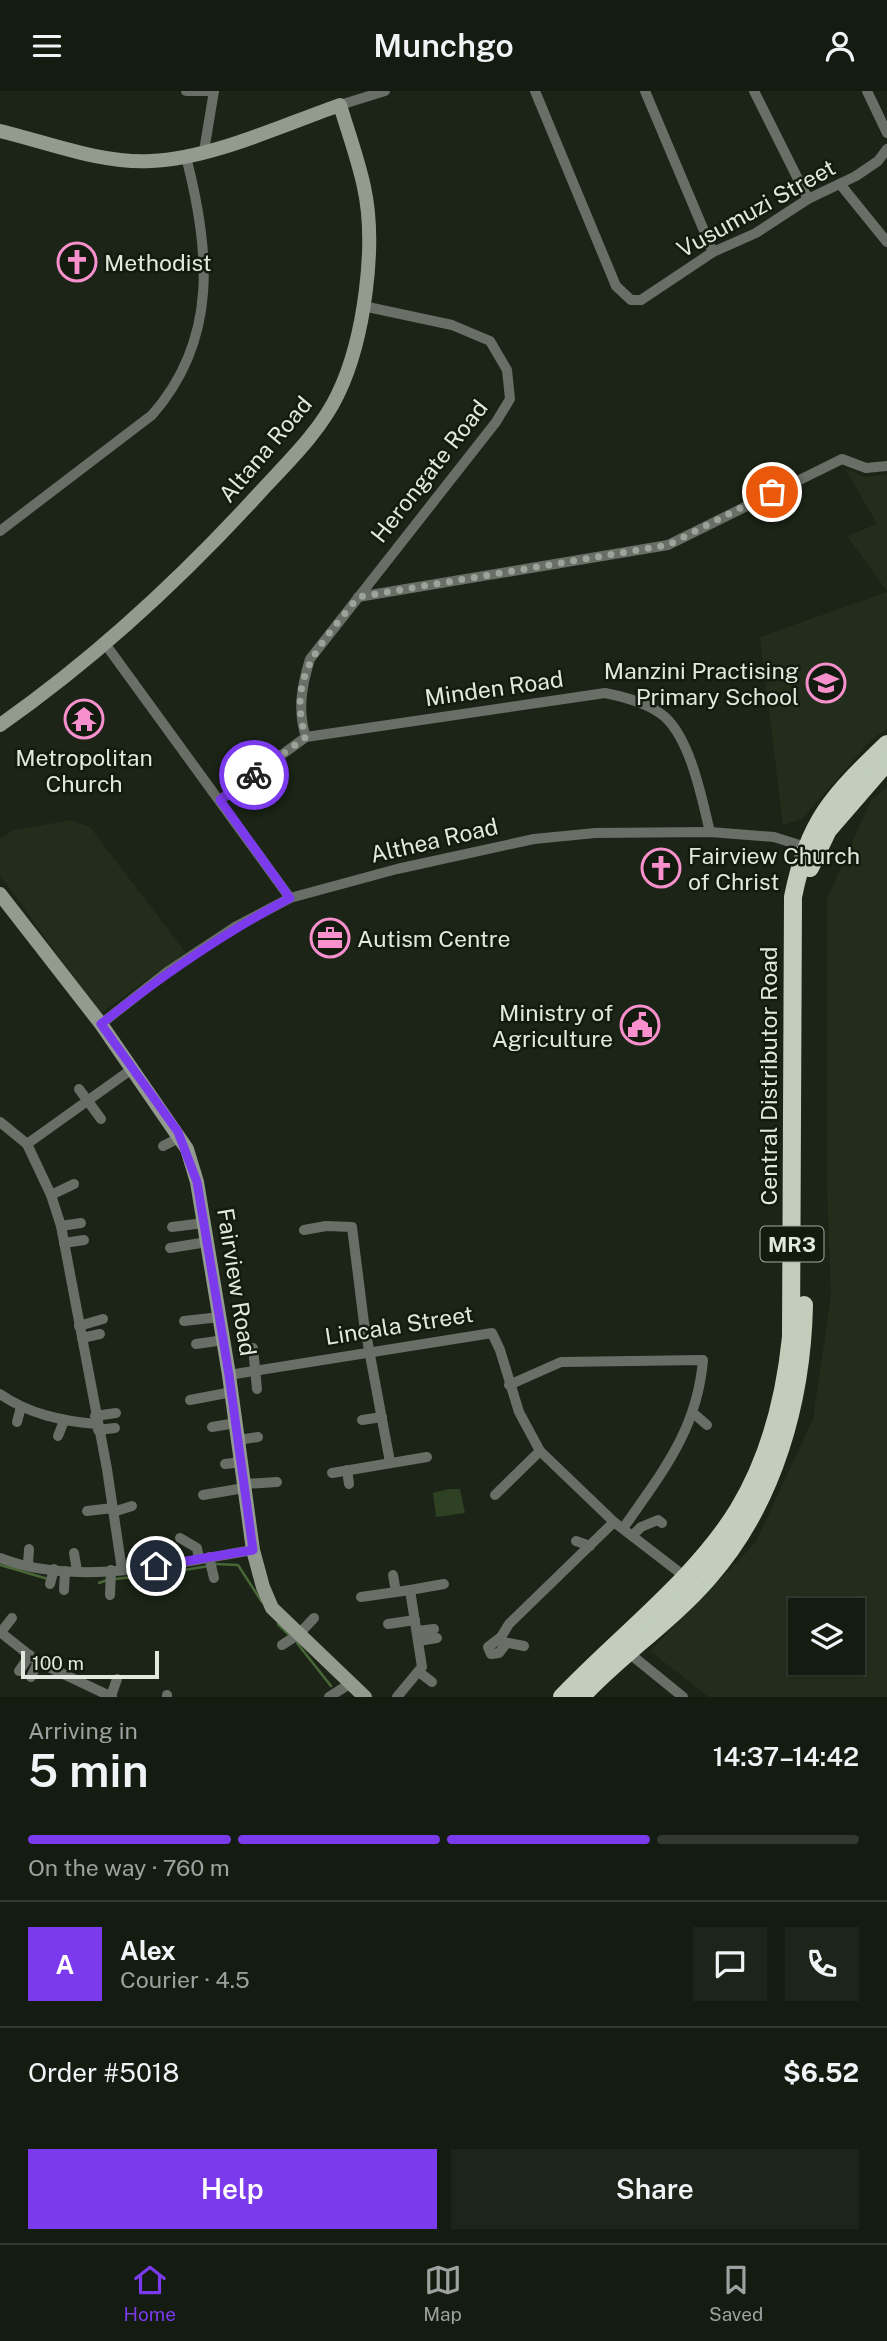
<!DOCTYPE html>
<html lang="en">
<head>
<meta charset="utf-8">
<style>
	:root { --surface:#141b10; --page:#1d2419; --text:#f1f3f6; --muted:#9da19f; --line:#333930; --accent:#7c3aed }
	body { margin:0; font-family:"Public Sans",sans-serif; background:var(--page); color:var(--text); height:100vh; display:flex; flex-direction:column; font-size:26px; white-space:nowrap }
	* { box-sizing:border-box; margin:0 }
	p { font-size:23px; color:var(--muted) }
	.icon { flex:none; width:38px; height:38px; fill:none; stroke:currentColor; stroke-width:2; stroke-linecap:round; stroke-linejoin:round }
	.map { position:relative; height:1606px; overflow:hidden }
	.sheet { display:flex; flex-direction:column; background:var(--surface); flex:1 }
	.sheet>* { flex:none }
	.tools { position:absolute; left:788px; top:1507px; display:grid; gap:14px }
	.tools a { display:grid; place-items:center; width:77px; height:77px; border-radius:0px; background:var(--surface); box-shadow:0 2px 5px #0004,0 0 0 2px var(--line); font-size:35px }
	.scale { position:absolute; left:21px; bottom:18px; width:138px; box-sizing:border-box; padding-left:7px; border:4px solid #e2e8de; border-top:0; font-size:19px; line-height:24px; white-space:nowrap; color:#e2e8de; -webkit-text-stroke:5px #121b0d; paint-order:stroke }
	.pin { position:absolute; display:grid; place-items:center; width:60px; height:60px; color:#fff; margin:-30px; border:4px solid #fff; border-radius:50%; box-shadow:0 2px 7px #0007 }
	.courier { position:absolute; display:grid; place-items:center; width:70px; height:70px; margin:-35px; border:5px solid #7c3aed; border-radius:50%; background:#fff; color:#222; box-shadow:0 2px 9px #0007 }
	.headline em { font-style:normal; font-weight:600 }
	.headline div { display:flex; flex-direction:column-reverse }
	.headline { display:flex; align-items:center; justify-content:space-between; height:119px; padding:0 28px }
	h1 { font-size:46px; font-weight:600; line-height:52px }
	.bar { display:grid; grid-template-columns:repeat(4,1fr); gap:10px 7px; align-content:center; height:84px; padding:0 28px }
	.bar i { height:9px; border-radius:5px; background:var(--line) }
	.bar .selected { background:var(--accent) }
	.bar p { grid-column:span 4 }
	.line { display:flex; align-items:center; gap:18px; padding:0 28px; border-top:2px solid var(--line) }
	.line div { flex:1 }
	.round { display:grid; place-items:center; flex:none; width:74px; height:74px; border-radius:0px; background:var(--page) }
	.primary-button { display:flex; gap:14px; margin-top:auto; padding:14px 28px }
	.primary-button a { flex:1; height:80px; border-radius:0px; background:var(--accent); color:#fff; font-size:28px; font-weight:600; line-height:80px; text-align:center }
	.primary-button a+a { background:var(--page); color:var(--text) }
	header { display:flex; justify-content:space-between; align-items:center; height:91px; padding:0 28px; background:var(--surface); font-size:32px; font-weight:600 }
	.tabs { display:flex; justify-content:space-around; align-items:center; height:98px; border-top:2px solid var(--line); background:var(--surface); font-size:19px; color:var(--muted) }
	.tabs a { display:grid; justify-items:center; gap:4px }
	.tabs .selected { color:var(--accent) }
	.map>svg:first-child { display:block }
	.built { fill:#222e1b; fill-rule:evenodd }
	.green { fill:#2e4123 }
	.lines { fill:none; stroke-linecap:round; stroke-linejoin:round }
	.stream { stroke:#486736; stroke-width:2.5 }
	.minor { stroke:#696e67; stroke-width:10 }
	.secondary { stroke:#939b8f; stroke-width:14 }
	.trunk { stroke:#c2cdbc; stroke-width:18 }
	.done { stroke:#9ca398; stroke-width:7; stroke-dasharray:0 12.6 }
	.route { stroke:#7c3aed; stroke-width:9 }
	.labels { text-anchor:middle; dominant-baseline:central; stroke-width:5; stroke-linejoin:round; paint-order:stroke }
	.shield { fill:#121b0d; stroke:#a4aa9f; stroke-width:2 }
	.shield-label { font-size:21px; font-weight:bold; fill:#e2e8de }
	.street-label { font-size:23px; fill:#e2e8de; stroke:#121b0d }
	.poi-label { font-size:23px; fill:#e2e8de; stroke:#121b0d; text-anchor:start }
</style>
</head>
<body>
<header><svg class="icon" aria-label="menu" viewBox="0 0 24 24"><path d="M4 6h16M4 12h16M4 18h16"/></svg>Munchgo<svg class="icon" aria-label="person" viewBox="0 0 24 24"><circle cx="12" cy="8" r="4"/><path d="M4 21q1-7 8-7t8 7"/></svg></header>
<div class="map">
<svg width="887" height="1606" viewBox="0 0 887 1606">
	<rect width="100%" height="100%" fill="#1b2416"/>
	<g class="built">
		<path d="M845,377L864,386L887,383V500L847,445L877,433Z"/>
		<path d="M887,501V638L871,649L802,728L783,734L760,546Z"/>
		<path d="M887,696V1606H709L650,1560L756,1451L813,1328L831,1205L827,1095V808L871,709ZM800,1519H852V1572H800Z"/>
		<path d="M70,729L90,736L185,861L100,923L0,784V748L12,740Z"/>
	</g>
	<path class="green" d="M449,1398H460L465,1422L436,1426L433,1402Z"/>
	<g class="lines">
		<g class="stream">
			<path d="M216,1473L238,1474L262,1511"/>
			<path d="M0,1474L48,1488"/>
			<path d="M171,1481L209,1475"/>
			<path d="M115,1488L152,1484"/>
			<path d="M99,1492L107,1489"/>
			<path d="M278,1533L291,1546"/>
			<path d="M297,1552L331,1595"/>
		</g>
		<g class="minor">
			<path d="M186,0H214"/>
			<path d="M535,0L616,195L631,209H641L713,161L756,142L808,108L856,85L878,70L887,58"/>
			<path d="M645,0L713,161"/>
			<path d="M754,0L808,108"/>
			<path d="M867,0L887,42"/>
			<path d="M340,14L385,0"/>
			<path d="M204,60L214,0"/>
			<path d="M840,93L887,151"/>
			<path d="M0,440L152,324C219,248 210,158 186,66"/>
			<path d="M358,506L668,454L842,368L866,377L887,375"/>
			<path d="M106,554L290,807"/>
			<path d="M306,646C297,619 302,594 310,568L496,331L510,308L507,279L490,250L452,234L363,215"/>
			<path d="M220,709L306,646L605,602C625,606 649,612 665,626C691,650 702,708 710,741"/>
			<path d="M101,933L167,881L235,836L290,807L397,778L534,748L595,742L710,741L774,746L809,757"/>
			<path d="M79,998L101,1028"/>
			<path d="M0,1031L27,1053L51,1104L61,1135L107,1378L122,1479"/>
			<path d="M27,1053L132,978"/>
			<path d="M163,1055L181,1046"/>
			<path d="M51,1104L74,1093"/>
			<path d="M61,1135L81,1132"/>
			<path d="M172,1136L204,1132"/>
			<path d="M304,1139L326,1135L352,1136L364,1232L390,1371"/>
			<path d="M64,1152L84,1149"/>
			<path d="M170,1157L207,1151"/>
			<path d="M184,1230L220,1226"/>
			<path d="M79,1235L103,1228"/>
			<path d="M82,1247L100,1243"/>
			<path d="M196,1253L224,1249"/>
			<path d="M253,1257L257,1298"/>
			<path d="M229,1284L492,1242L500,1259L519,1321L540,1360L614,1431L688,1488"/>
			<path d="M509,1294L561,1271L703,1269C697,1339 663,1380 624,1436"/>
			<path d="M0,1303C29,1323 62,1330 96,1333"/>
			<path d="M190,1309L232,1301"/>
			<path d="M693,1322L707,1334"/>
			<path d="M95,1325L116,1322"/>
			<path d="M362,1329L382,1326"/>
			<path d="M17,1331L21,1316"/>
			<path d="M212,1336L236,1332"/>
			<path d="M98,1339L115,1337"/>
			<path d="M58,1345L64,1330"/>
			<path d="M238,1349L258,1346"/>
			<path d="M225,1373L241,1371"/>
			<path d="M347,1379L349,1393"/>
			<path d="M332,1382L427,1366"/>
			<path d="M244,1393L277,1391"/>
			<path d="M203,1404L244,1397"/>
			<path d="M495,1404L540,1360"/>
			<path d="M87,1420L113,1417"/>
			<path d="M113,1421L132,1415"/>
			<path d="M633,1444L641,1436L658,1429L662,1432"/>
			<path d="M180,1447L197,1457L199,1468"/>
			<path d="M576,1450L590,1455"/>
			<path d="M74,1462L77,1480"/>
			<path d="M209,1466L214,1487"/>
			<path d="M0,1467C75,1497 176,1472 253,1459"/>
			<path d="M28,1473L29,1458"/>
			<path d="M156,1475L158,1495"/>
			<path d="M393,1484L396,1501"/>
			<path d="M50,1493L54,1478"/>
			<path d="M64,1499L65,1480"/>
			<path d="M410,1499L444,1493"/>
			<path d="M110,1504L111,1479"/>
			<path d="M361,1506L410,1499L422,1576L397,1606"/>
			<path d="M388,1533L415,1529"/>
			<path d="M417,1540L434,1538"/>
			<path d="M0,1541L38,1571L112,1606"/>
			<path d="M1,1541L12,1527"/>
			<path d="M501,1546L509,1533L614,1431"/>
			<path d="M501,1546L505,1554L499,1562L491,1563L488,1556Z"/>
			<path d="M418,1550L437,1547"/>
			<path d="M503,1551L524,1555"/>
			<path d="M282,1554L299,1543L314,1527"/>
			<path d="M624,1558L683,1606"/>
			<path d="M19,1580L30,1564"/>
			<path d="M419,1581L432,1591"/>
			<path d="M31,1586L38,1571"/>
			<path d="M111,1605L117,1588"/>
			<path d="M167,1606V1604"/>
			<path d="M329,1606L351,1592"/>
		</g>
		<g class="secondary">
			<path d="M0,40C47,51 102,73 151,70C210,68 283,34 340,14C348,41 358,68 364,96C377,155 364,249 338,303C321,339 290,369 263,398C183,486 97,566 0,634"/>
			<path d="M0,803L101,933L187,1058L197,1091L229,1284L253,1459L263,1496L272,1517L365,1606"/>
		</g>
		<g class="trunk">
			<path d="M810,777L828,739L887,671"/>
			<path d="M562,1606C619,1546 695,1489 738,1419C769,1368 785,1305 791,1246L793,806C808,730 833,705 887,653"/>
			<path d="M581,1606C621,1563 671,1530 709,1486C774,1412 802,1310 804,1214"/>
		</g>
	</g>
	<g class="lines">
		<path class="done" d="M254,684L306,646C285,585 324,550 358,506L668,454L772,401"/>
		<path class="route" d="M156,1475L253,1459L229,1284L197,1091L178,1041L101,933C161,885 222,843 290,807L220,709L254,684"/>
	</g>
	<defs>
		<symbol id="church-ring" viewBox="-11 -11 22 22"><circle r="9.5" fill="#121b0d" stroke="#f790cd" stroke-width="1.5"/><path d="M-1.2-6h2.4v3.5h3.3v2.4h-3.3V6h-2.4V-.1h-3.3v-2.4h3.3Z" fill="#f790cd"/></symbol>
		<symbol id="school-ring" viewBox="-11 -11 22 22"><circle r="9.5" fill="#121b0d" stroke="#f790cd" stroke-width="1.5"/><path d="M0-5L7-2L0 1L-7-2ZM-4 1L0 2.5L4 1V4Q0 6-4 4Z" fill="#f790cd"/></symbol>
		<symbol id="temple-ring" viewBox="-11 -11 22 22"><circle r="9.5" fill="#121b0d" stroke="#f790cd" stroke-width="1.5"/><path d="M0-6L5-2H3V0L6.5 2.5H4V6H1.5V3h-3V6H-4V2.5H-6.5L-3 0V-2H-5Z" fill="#f790cd"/></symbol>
		<symbol id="office-ring" viewBox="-11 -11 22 22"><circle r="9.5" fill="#121b0d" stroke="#f790cd" stroke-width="1.5"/><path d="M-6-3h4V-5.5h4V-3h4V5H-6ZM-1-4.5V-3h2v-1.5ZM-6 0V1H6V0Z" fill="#f790cd"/></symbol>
		<symbol id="civic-ring" viewBox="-11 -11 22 22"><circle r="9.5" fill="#121b0d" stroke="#f790cd" stroke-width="1.5"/><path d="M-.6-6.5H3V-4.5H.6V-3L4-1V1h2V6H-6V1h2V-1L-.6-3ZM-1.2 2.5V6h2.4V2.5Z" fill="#f790cd"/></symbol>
	</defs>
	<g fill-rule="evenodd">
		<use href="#church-ring" x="55" y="149" width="44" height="44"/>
		<use href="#school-ring" x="804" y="570" width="44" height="44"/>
		<use href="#temple-ring" x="62" y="606" width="44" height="44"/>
		<use href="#church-ring" x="639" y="755" width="44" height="44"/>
		<use href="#office-ring" x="308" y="825" width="44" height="44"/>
		<use href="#civic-ring" x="618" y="912" width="44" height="44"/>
	</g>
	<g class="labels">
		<rect class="shield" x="760.5" y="1135.5" width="63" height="35" rx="5"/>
		<g class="shield-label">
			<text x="792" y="1153">MR3</text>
		</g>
		<g class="street-label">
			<text transform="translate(756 117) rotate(-29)">Vusumuzi Street</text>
			<text transform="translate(265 358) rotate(-50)">Altana Road</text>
			<text transform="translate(429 380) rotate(-52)">Herongate Road</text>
			<text transform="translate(494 597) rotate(-8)">Minden Road</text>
			<text transform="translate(434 749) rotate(-13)">Althea Road</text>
			<text transform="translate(768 985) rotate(-90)">Central Distributor Road</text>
			<text transform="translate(237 1191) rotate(81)">Fairview Road</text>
			<text transform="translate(399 1234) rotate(-9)">Lincala Street</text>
		</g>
		<g class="poi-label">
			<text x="104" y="171">Methodist</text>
			<text x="799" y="579" text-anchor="end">Manzini Practising<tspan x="799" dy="26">Primary School</tspan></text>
			<text x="84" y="666" text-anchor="middle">Metropolitan<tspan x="84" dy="26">Church</tspan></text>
			<text x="688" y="764">Fairview Church<tspan x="688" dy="26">of Christ</tspan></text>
			<text x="357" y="847">Autism Centre</text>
			<text x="613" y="921" text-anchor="end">Ministry of<tspan x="613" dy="26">Agriculture</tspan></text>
		</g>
	</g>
</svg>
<div class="tools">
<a><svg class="icon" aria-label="layers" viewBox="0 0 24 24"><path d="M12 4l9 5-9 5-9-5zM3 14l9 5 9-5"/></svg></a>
</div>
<div class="scale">100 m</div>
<div class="pin" style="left:772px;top:401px;background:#ea580c"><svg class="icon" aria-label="bag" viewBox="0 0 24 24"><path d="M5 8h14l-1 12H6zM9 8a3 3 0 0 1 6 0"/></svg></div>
<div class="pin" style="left:156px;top:1475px;background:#1f2937"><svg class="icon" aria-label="home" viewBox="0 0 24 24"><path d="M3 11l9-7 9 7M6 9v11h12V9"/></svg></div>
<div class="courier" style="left:254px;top:684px"><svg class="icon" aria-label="bike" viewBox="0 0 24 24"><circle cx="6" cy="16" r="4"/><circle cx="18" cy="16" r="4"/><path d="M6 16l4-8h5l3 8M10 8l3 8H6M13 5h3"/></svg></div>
</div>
<section class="sheet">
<div class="headline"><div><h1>5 min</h1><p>Arriving in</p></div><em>14:37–14:42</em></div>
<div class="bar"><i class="selected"></i><i class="selected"></i><i class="selected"></i><i></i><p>On the way · 760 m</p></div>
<div class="line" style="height:126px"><b class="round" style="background:var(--accent);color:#fff">A</b><div><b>Alex</b><p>Courier · 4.5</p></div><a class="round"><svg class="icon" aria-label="chat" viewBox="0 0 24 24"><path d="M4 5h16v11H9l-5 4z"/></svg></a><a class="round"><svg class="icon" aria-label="phone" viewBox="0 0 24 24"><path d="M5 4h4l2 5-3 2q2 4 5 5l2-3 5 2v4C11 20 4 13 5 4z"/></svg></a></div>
<div class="line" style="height:91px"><div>Order #5018</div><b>$6.52</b></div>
<div class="primary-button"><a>Help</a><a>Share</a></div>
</section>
<nav class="tabs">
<a class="selected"><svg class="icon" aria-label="home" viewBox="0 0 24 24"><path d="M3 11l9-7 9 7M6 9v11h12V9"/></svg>Home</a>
<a><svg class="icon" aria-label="map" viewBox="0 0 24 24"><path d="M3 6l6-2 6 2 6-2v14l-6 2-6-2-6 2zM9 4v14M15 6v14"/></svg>Map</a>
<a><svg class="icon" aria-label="saved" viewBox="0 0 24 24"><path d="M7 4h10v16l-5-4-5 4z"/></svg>Saved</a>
</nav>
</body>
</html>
